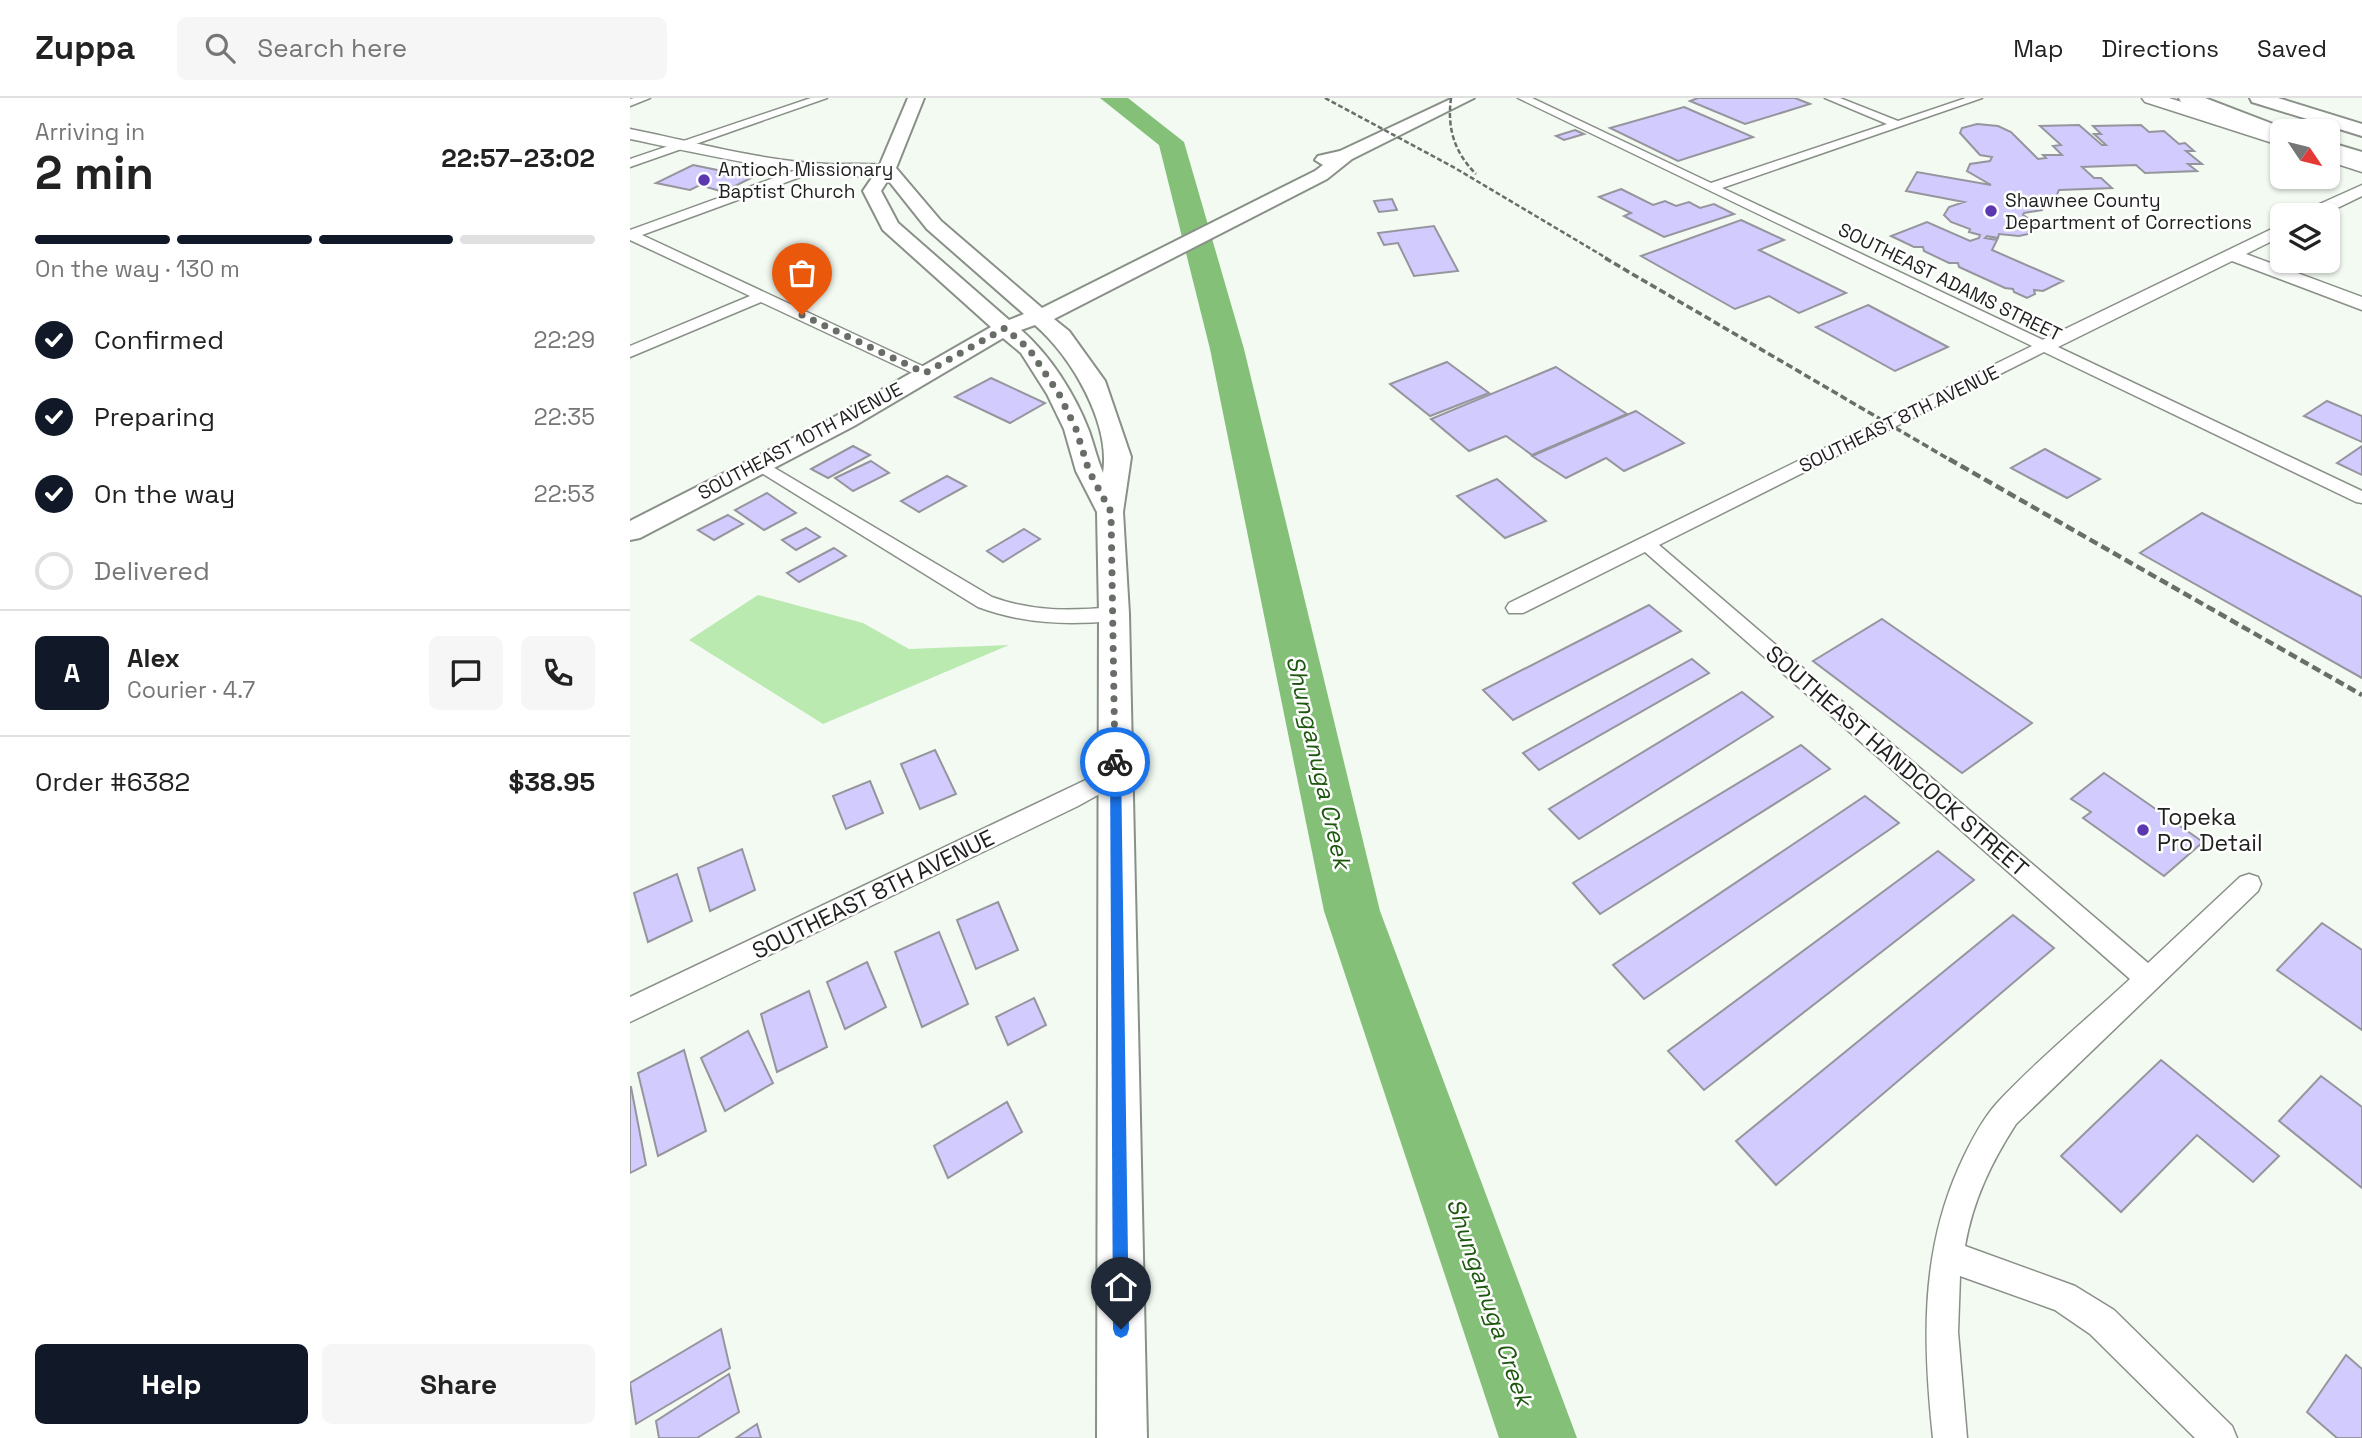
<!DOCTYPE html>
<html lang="en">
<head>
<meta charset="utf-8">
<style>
	:root { --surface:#fff; --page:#f6f6f6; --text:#222; --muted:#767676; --line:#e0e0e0; --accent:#111827 }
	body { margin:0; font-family:"Space Grotesk",sans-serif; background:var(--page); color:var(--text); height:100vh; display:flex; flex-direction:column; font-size:26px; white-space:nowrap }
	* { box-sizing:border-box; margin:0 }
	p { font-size:23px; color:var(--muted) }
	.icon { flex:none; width:38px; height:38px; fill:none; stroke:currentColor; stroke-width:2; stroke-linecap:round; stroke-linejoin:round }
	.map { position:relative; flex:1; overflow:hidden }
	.details { display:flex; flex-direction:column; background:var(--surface); width:630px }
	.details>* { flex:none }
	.needle { width:46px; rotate:125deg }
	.tools { position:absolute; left:1640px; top:21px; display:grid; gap:14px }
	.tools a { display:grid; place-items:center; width:70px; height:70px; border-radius:10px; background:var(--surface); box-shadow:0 2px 5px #0004; font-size:35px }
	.pin { position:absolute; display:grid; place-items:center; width:60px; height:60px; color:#fff; margin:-72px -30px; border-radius:50% 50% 50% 0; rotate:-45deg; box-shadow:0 0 7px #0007 }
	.pin .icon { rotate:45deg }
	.courier { position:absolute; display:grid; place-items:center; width:70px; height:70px; margin:-35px; border:5px solid #1a73e8; border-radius:50%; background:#fff; color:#222; box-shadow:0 2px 9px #0007 }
	.summary em { font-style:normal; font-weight:700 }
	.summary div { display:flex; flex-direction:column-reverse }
	.summary { display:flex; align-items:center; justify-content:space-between; height:119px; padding:0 35px }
	h1 { font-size:46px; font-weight:700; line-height:52px }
	.bar { display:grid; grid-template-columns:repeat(4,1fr); gap:10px 7px; align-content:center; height:84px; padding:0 35px }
	.bar i { height:9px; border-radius:5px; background:var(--line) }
	.bar .active { background:var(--accent) }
	.bar p { grid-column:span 4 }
	.line { display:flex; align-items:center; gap:18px; padding:0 35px; border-top:2px solid var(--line) }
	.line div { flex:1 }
	.round { display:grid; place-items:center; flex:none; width:74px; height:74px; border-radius:10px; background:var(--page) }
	ol { padding:0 35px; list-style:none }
	li { display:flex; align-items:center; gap:21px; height:77px }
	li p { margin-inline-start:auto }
	li .icon { padding:7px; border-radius:50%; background:var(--accent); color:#fff; stroke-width:4 }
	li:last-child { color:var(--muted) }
	li i { width:38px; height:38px; border:4px solid var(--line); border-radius:50% }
	.primary-button { display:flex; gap:14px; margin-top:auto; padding:14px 35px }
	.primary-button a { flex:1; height:80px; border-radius:10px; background:var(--accent); color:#fff; font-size:28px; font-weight:700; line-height:80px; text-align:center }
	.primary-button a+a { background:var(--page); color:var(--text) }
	header { display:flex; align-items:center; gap:42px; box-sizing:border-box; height:98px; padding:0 35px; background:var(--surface); border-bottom:2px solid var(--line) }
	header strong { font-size:33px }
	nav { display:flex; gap:38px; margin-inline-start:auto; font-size:24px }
	.search { width:490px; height:63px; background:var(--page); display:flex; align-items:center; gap:18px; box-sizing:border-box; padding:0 24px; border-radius:10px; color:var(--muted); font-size:26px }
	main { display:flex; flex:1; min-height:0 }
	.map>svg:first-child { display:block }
	.green { fill:#bbeab1 }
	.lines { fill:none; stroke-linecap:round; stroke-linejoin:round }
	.river { fill:#85c079; fill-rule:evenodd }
	.building { fill:#d2cbfd; stroke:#96959e; stroke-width:2 }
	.minor-casing { stroke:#899088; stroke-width:3 }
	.tertiary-casing { stroke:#899088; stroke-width:3 }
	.secondary-casing { stroke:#899088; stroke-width:4 }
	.primary-casing { stroke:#899088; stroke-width:3 }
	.motorway-casing { stroke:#899088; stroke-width:4 }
	.minor { fill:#fff; fill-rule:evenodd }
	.tertiary { fill:#fff; fill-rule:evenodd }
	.secondary { fill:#fff; fill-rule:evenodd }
	.primary { fill:#fff; fill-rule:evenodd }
	.motorway { fill:#fff; fill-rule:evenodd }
	.rail-far2 { stroke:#696e68; stroke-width:2.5; stroke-dasharray:5 2.5; stroke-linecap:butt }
	.rail-far1 { stroke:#696e68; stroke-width:3.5; stroke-dasharray:7 3.5; stroke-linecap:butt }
	.rail { stroke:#696e68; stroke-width:4.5; stroke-dasharray:9 4.5; stroke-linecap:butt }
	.route { fill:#1a73e8 }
	.done { stroke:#686d67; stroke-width:7; stroke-dasharray:0 12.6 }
	.poi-dot { fill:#5c38b0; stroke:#fff; stroke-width:2.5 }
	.labels { text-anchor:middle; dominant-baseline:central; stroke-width:5; stroke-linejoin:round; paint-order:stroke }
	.far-poi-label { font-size:19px; fill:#1e211d; stroke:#fff; text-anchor:start }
	.far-street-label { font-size:19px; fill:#1e211d; stroke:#fff }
	.street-label { font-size:23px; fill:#1e211d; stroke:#fff }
	.poi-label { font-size:23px; fill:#1e211d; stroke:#fff; text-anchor:start }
	.water-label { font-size:24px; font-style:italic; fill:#1e570f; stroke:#fff }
</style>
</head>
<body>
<header>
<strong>Zuppa</strong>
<div class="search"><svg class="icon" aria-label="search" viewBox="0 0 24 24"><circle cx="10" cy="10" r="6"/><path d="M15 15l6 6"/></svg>Search here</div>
<nav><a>Map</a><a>Directions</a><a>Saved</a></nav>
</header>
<main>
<section class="details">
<div class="summary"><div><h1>2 min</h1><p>Arriving in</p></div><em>22:57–23:02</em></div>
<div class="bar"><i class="active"></i><i class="active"></i><i class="active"></i><i></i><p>On the way · 130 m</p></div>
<ol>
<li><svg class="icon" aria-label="check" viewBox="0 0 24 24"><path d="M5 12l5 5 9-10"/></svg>Confirmed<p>22:29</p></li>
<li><svg class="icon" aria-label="check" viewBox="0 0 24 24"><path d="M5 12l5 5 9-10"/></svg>Preparing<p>22:35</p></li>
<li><svg class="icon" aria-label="check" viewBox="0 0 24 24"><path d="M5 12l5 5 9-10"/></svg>On the way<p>22:53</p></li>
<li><i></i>Delivered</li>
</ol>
<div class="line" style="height:126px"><b class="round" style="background:var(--accent);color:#fff">A</b><div><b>Alex</b><p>Courier · 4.7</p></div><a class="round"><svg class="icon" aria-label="chat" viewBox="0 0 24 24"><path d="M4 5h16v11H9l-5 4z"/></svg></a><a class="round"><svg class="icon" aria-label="phone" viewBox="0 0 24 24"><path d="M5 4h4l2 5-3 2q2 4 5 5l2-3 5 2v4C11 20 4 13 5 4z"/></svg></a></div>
<div class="line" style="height:91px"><div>Order #6382</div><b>$38.95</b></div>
<div class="primary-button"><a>Help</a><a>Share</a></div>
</section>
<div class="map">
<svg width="1732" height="1340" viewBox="0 0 1732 1340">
	<rect width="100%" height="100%" fill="#f2faf1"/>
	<path class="green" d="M128,497L233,525L279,551L379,547L193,626L59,542Z"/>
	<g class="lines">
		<path class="river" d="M470,0H498L554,44L614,251L750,813L947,1340H869L694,813L580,251L529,47Z"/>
	</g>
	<g class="building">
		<path d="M1068,0H1165L1180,6L1115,26L1060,3Z"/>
		<path d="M1054,9L1123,39L1048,63L980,30Z"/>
		<path d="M1347,26L1368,28L1381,34L1408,61L1416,60L1413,57H1432L1423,48L1431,47L1410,28L1449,27L1472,47H1476L1464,36H1471L1463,28L1511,27L1519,34L1534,33L1549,46L1555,45L1564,53H1556L1572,66H1558L1567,73L1515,75L1506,67L1452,69L1464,80H1471L1482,90L1429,92L1422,108L1416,107L1412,112L1394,115L1393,117L1406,125L1403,135L1389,138L1369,136L1368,140L1357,138L1355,140L1367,142L1362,152L1433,183L1413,193L1404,192L1405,196L1397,200L1384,194L1383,191L1375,190L1329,169L1328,165H1319L1294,153L1293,149H1284L1261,138L1297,124L1340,143L1349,140L1350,137L1339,134L1340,131L1321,124L1314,117L1319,109L1334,104L1276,93L1287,74L1361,87L1337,73L1340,66L1360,63L1362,59L1350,57L1330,35L1332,30Z"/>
		<path d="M945,32L954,36L934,42L926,38Z"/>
		<path d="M63,67L92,73L88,75L123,79L93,94L70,87L60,92L26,85Z"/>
		<path d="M991,91L1023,107L1035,103L1046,108L1059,104L1070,110L1084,106L1104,116L1034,139L994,118L1001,115L969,99Z"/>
		<path d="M762,101L767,112L749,114L744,103Z"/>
		<path d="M1111,122L1154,142L1129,152L1216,195L1169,215L1139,198L1105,211L1011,158Z"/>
		<path d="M804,128L828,173L784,178L768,145L754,147L748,135Z"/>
		<path d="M1238,207L1318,249L1265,273L1186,229Z"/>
		<path d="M817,264L859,295L800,318L760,286Z"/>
		<path d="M926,269L997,316L902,357L876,338L839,353L801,321Z"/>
		<path d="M361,280L415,305L380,325L325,299Z"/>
		<path d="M1697,303L1732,318V344L1674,318Z"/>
		<path d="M1006,313L1054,345L994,373L976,360L936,380L902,358Z"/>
		<path d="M223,348L240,357L198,380L181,371Z"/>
		<path d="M1732,348V377L1707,365Z"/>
		<path d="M1415,351L1470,381L1437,400L1381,370Z"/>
		<path d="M241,363L259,375L223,393L205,380Z"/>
		<path d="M317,378L336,388L289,414L271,403Z"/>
		<path d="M867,381L916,423L875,440L827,398Z"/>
		<path d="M137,395L166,415L134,432L105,412Z"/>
		<path d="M1572,415L1732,499V580L1510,455Z"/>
		<path d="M98,417L113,426L84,442L68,432Z"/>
		<path d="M176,430L190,439L166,452L152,442Z"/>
		<path d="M394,431L410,441L373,464L357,453Z"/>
		<path d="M204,450L216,458L169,484L157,475Z"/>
		<path d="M1019,507L1051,533L883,622L853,592Z"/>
		<path d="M1252,521L1402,625L1332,675L1183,563Z"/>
		<path d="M1062,561L1079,575L909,672L893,655Z"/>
		<path d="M1112,594L1143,619L949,741L919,711Z"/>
		<path d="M1171,647L1200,671L970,816L943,785Z"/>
		<path d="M305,652L326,696L290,711L271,666Z"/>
		<path d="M1474,675L1573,744L1534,778L1453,720L1461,714L1441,701Z"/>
		<path d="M240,683L253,715L216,731L203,698Z"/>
		<path d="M1235,698L1269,725L1014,901L983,867Z"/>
		<path d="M112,751L125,792L80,813L68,770Z"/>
		<path d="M1308,753L1344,782L1074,992L1038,953Z"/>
		<path d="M47,776L62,823L18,844L4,795Z"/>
		<path d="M368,804L388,852L346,871L327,822Z"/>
		<path d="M1383,817L1424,850L1146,1087L1106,1043Z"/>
		<path d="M1692,825L1732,852V932L1647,872Z"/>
		<path d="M309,834L338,906L292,929L265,854Z"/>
		<path d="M237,864L256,909L215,931L197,884Z"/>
		<path d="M179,893L197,949L147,974L131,916Z"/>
		<path d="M404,900L416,927L378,947L366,919Z"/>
		<path d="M118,933L143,985L95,1013L71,960Z"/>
		<path d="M54,952L76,1033L28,1058L8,975Z"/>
		<path d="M1531,962L1649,1058L1623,1084L1567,1037L1491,1114L1431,1058Z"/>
		<path d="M1691,978L1732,1009V1090L1649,1023Z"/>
		<path d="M1,989L16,1067L0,1075V989Z"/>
		<path d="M377,1004L392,1034L318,1080L304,1048Z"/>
		<path d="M91,1231L100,1270L6,1326L0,1285Z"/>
		<path d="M1716,1257L1732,1271V1340H1707L1677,1314Z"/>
		<path d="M99,1276L109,1314L67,1340H29L26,1323Z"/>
		<path d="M127,1326L131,1340H106Z"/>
	</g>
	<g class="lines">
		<defs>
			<g id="minor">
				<path d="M4,0H20L0,8V1Z"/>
				<path d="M181,0H197L0,69V61Z"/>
				<path d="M888,0H902L1081,85L1257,26L1195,0H1210L1268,23L1336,0H1352L1092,90L1732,393V405L1726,404L1414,254L1029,447L1518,865L1610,779L1619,776L1628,779L1631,786L1628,793L1386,1026C1361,1065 1343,1102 1335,1148L1445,1188L1484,1212L1602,1328L1607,1340H1565L1460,1236L1425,1212L1330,1178L1328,1234L1337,1340H1303C1293,1246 1290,1156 1329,1069C1339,1047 1351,1023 1367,1005C1408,961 1456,922 1500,881L1015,454L893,515H879L876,510L879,505L1402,248Z"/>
				<path d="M180,67L184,68V74L12,137L301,272L303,275L301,278H289L131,204L0,259V248L120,198L0,142V132Z"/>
				<path d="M131,362L362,499C403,514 441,513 484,509L491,511L494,516L491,521L484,523C436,527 394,526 348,509L125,371L122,367Z"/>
				<path d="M485,668L493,671L496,677L493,683L448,708L0,924V899Z"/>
			</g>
			<g id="tertiary">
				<path d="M0,31C65,44 130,63 197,66C211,67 257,63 265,71C241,96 40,49 0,41Z"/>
				<path d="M1732,87V98L1693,117H1672L1674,113Z"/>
				<path d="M1652,126V138L1616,156L1732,199V212L1602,163L1420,253H1406L1403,249L1406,245Z"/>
			</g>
			<path id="secondary" d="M278,0H294L266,70L311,123L412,210L685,73L693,67L685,62L688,58L710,53L823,0H844L722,61L697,81L424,221L439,233L475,283L501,359L493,414L499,516L517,1340H467L469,516L467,414L446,373L434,331L417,296L391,255L373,240L224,328L10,440L0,442V423L206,318L361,229L253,132L233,93L248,71ZM258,82L297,131L394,216L379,222L268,125L251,93ZM405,227C442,259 481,326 473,375C467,361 464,347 459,333C445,296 420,257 391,232Z"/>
			<g id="primary">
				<path d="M1512,0H1539L1652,36V48L1515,4Z"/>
				<path d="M1698,51L1732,62V74L1698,63Z"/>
			</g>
			<g id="motorway">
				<path d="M1549,0H1575L1661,33H1652V41L1645,39L1551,4Z"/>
				<path d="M1620,0H1648L1732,26V38L1622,4Z"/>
				<path d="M1698,44L1732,54V67L1698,56Z"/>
			</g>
		</defs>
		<use href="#minor" class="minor-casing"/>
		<use href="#tertiary" class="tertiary-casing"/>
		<use href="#secondary" class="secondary-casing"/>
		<use href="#primary" class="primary-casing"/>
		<use href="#motorway" class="motorway-casing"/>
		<use href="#minor" class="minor"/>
		<use href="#tertiary" class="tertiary"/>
		<use href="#secondary" class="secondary"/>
		<use href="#primary" class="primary"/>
		<use href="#motorway" class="motorway"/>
		<g class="rail-far2">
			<path d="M695,0L825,70L978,161"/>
			<path d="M821,0C817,30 824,54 846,76"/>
		</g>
		<path class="rail-far1" d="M975,160L1322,363"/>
		<path class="rail" d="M1319,361L1732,597"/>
	</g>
	<path class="route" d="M485,660L491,664L499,1231L497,1237L491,1240L485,1237L483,1231L480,664Z"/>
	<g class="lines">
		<path class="done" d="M172,217L295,275L375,230L399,251L429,296L446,331L459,373L481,414L485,664"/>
	</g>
	<g class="poi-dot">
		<circle cx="74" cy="82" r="7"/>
		<circle cx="1361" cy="113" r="7"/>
		<circle cx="1513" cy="732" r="7"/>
	</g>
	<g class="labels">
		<g class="far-poi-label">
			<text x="88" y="71">Antioch Missionary<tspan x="88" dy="22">Baptist Church</tspan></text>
			<text x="1375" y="102">Shawnee County<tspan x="1375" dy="22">Department of Corrections</tspan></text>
		</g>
		<g class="far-street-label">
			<text transform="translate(1320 184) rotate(26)">SOUTHEAST ADAMS STREET</text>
			<text transform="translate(1269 321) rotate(-26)">SOUTHEAST 8TH AVENUE</text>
			<text transform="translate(170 343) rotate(-28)">SOUTHEAST 10TH AVENUE</text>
		</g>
		<g class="street-label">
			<text transform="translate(1267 663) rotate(41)">SOUTHEAST HANDCOCK STREET</text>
			<text transform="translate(243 796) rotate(-26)">SOUTHEAST 8TH AVENUE</text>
		</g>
		<g class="poi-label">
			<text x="1527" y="719">Topeka<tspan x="1527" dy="26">Pro Detail</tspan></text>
		</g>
		<g class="water-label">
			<text transform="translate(689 664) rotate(77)">Shunganuga Creek</text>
			<text transform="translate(860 1204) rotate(71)">Shunganuga Creek</text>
		</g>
	</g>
</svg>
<div class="tools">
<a><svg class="needle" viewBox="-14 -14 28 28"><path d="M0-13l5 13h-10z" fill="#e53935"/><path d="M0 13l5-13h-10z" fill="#767676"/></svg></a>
<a><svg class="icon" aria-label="layers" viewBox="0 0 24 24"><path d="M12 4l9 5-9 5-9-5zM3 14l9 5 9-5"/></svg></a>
</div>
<div class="pin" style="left:172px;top:217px;background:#ea580c"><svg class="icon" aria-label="bag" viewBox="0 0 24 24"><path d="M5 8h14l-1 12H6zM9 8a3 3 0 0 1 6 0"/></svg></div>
<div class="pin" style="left:491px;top:1231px;background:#1f2937"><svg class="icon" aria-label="home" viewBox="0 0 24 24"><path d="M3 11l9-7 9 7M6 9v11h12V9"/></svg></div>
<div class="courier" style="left:485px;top:664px"><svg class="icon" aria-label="bike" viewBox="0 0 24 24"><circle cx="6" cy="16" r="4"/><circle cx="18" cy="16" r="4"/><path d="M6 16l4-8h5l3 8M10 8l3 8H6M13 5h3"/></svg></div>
</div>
</main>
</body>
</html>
